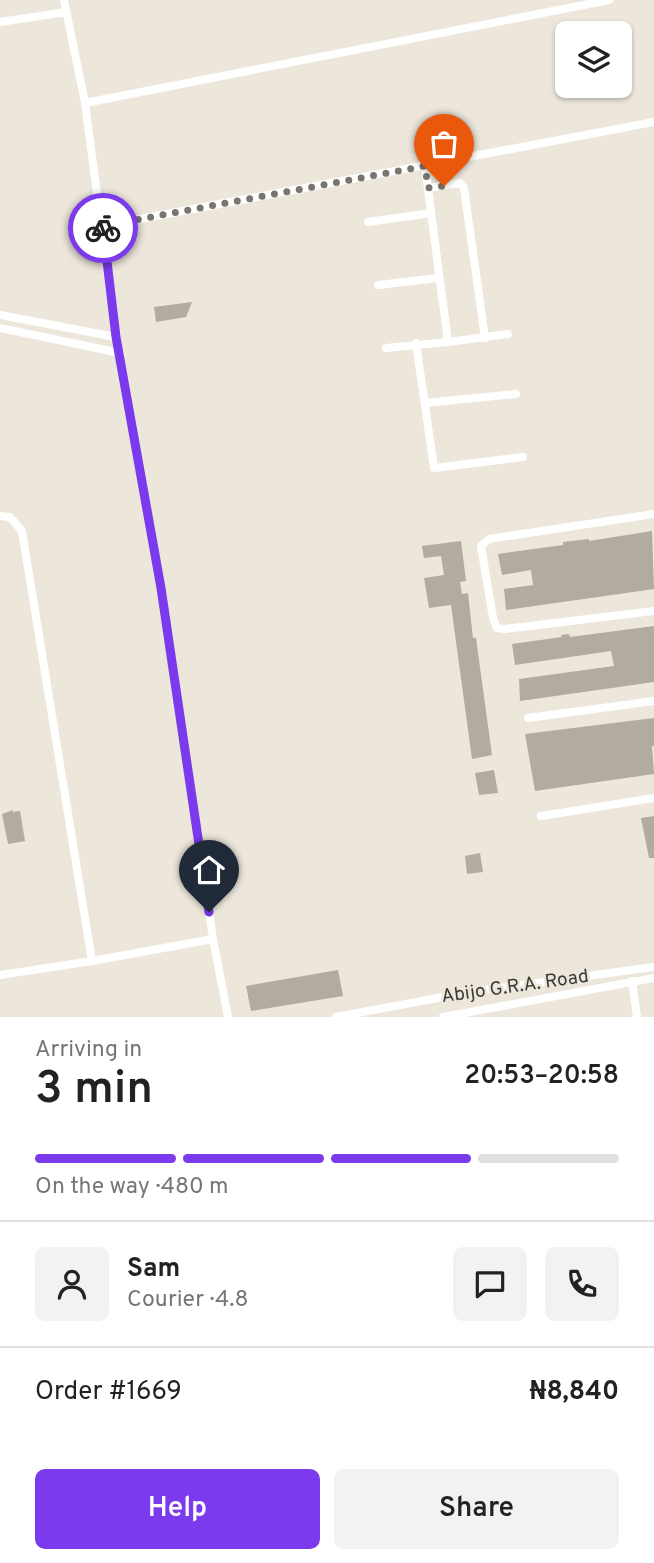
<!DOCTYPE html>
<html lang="en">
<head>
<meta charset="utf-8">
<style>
	:root { --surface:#fff; --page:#f2f2f2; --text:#222; --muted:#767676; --line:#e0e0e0; --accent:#7c3aed }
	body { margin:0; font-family:Overpass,sans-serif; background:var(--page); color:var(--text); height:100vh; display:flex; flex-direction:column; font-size:26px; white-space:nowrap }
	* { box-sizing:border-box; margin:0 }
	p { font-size:23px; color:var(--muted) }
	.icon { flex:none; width:38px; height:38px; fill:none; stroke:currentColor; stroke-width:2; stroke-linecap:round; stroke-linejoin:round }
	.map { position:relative; height:1017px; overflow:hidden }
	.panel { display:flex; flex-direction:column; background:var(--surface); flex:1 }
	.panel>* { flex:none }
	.tools { position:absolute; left:555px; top:21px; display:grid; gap:14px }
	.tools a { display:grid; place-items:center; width:77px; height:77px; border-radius:10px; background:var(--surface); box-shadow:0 2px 5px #0004; font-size:35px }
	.pin { position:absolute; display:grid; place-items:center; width:60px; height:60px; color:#fff; margin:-72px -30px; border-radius:50% 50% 50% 0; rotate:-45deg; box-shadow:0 0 7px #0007 }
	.pin .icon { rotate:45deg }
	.courier { position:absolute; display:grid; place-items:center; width:70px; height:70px; margin:-35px; border:5px solid #7c3aed; border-radius:50%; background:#fff; color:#222; box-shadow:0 2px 9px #0007 }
	.head em { font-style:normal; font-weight:600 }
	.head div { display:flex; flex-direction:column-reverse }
	.head { display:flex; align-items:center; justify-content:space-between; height:119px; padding:0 35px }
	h1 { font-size:46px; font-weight:600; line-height:52px }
	.bar { display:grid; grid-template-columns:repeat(4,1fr); gap:10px 7px; align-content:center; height:84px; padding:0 35px }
	.bar i { height:9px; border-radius:5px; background:var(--line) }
	.bar .on { background:var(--accent) }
	.bar p { grid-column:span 4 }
	.line { display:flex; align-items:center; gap:18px; padding:0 35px; border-top:2px solid var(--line) }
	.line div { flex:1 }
	.round { display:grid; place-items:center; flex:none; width:74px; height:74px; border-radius:10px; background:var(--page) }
	.action { display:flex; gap:14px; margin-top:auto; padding:14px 35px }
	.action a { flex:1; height:80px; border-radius:10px; background:var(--accent); color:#fff; font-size:28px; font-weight:600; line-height:80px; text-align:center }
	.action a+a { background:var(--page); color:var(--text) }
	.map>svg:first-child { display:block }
	.building { fill:#b1aba0 }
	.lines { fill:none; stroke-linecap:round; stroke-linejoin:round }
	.street { stroke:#fff; stroke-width:8 }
	.done { stroke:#79766e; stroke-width:7; stroke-dasharray:0 12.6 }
	.route { stroke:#7c3aed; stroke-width:9 }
	.labels { text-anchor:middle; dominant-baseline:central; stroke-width:5; stroke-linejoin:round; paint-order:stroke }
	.street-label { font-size:19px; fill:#3b3934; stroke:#ece6db }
</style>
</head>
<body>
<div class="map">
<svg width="654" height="1017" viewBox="0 0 654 1017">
	<rect width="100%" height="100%" fill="#ece6db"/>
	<g class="building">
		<path d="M192,302L186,317L156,322L154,307Z"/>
		<path d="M652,531L654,589L506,610L504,589L533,585L531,570L502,575L498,554L563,545V542L589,539V541Z"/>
		<path d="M461,541L466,581L460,582L462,594L468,593L473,638H476L492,755L472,759L451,605L429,608L424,578L444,575L441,556L424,558L422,546Z"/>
		<path d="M654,626V682L520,701L519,679L614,666L611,651L515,665L512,644L562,637L561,635L569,634L570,637Z"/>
		<path d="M654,718V746H652L654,774L535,791L525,734Z"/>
		<path d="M494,770L498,793L479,795L475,773Z"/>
		<path d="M13,810V812L20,811L25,841L8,844L2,814Z"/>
		<path d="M654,816V858H649L641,818Z"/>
		<path d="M480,853L483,872L467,874L465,856Z"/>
		<path d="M338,970L343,996L251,1011L246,986Z"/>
	</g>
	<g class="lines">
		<g class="street">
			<path d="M64,0L85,103L116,337L161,588L213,939L228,1017"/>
			<path d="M0,22L66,12"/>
			<path d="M85,103L609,0"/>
			<path d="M428,188L460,183L464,188L485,338"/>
			<path d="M368,222L431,213"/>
			<path d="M103,226L654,122"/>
			<path d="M378,285L439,278"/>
			<path d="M0,315L116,337"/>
			<path d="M0,328L120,353"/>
			<path d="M448,342L508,334"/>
			<path d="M416,343L434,468L523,457"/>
			<path d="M386,348L448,342L425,166"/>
			<path d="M425,403L516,394"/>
			<path d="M654,514L489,539L481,546L493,618L497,628L505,629L654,611"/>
			<path d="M0,516L10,517L22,531L92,961"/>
			<path d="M528,718L654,701"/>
			<path d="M541,816L654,798"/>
			<path d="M0,975L92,961L213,939"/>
			<path d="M632,981L637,1017"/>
			<path d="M336,1017L470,992L654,967"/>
			<path d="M443,1017L654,978"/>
		</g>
	</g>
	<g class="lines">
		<path class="done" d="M103,228V226L425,166L428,188L444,186"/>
		<path class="route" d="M103,228L116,337L161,588L209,912"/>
	</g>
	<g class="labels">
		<g class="street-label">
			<text transform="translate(515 987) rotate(-8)">Abijo G.R.A. Road</text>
		</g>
	</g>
</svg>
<div class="tools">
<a><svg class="icon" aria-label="layers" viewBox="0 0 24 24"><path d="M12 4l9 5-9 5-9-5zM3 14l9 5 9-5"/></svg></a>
</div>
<div class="pin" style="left:444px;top:186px;background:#ea580c"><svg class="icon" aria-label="bag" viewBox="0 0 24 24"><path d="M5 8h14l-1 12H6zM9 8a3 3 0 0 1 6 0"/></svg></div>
<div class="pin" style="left:209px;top:912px;background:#1f2937"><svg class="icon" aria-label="home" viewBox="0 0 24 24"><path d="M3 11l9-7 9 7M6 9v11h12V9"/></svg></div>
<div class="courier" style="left:103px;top:228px"><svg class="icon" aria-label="bike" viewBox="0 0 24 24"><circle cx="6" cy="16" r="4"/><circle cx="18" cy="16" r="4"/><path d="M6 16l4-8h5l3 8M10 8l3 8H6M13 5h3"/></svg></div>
</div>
<section class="panel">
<div class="head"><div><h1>3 min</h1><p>Arriving in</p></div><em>20:53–20:58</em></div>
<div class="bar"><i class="on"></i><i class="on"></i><i class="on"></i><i></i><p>On the way · 480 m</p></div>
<div class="line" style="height:126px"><a class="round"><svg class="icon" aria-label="person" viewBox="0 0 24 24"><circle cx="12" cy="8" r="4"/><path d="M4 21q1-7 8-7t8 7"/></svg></a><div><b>Sam</b><p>Courier · 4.8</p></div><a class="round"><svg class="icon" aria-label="chat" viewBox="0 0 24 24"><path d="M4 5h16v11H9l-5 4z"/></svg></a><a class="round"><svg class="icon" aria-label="phone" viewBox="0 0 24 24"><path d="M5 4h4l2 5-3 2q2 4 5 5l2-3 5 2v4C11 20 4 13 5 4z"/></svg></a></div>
<div class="line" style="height:91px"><div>Order #1669</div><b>₦8,840</b></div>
<div class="action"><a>Help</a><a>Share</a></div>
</section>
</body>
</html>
